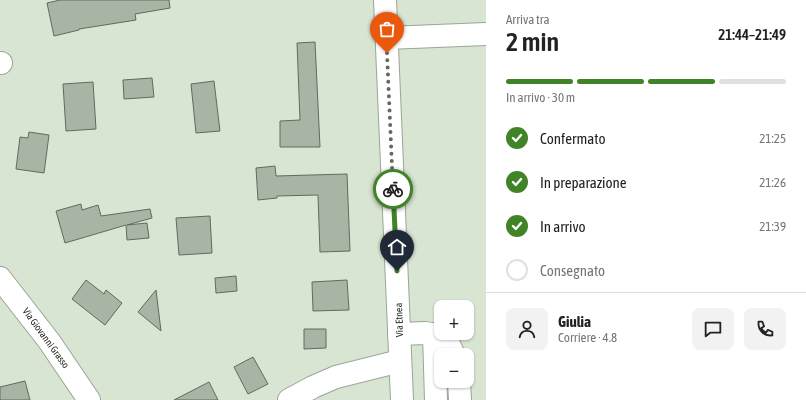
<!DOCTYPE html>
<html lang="it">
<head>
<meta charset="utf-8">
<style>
	:root { --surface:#fff; --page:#f2f2f2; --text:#222; --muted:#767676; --line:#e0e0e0; --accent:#418427 }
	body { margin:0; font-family:"Asap Condensed",sans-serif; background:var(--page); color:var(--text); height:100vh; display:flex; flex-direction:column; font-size:15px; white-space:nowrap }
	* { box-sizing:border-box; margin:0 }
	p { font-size:13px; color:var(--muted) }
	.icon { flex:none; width:22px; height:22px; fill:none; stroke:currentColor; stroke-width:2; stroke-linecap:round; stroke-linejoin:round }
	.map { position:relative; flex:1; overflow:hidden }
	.panel { display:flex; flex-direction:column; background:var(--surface); width:320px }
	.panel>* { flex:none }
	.buttons { position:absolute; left:434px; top:300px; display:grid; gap:8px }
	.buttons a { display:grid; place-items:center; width:40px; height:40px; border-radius:8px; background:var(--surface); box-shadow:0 1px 3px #0004; font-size:20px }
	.pin { position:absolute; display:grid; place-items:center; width:34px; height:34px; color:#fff; margin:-41px -17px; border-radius:50% 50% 50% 0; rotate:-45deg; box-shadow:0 0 4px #0007 }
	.pin .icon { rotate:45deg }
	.courier { position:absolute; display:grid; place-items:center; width:40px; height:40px; margin:-20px; border:3px solid #418427; border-radius:50%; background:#fff; color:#222; box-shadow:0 1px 5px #0007 }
	.head em { font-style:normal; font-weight:600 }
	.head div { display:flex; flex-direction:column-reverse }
	.head { display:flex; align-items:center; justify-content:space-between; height:68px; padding:0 20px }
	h1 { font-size:26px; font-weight:600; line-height:30px }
	.bar { display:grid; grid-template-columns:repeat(4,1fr); gap:6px 4px; align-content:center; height:48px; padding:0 20px }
	.bar i { height:5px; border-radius:3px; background:var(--line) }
	.bar .on { background:var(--accent) }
	.bar p { grid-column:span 4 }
	.line { display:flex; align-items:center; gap:10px; padding:0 20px; border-top:1px solid var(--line) }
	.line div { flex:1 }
	.round { display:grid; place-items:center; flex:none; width:42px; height:42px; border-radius:8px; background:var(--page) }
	ol { padding:0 20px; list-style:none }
	li { display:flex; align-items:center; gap:12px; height:44px }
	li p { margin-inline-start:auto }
	li .icon { padding:4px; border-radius:50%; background:var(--accent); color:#fff; stroke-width:4 }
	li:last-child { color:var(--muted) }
	li i { width:22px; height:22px; border:2px solid var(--line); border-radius:50% }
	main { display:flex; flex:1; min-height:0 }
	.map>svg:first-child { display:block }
	.building { fill:#a8b5a4; stroke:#5f6c5c }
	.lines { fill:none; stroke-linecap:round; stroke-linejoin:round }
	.minor-casing { stroke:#99a695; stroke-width:24 }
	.major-casing { stroke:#99a695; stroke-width:24 }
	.minor { stroke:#fff; stroke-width:22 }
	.major { stroke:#fff; stroke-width:22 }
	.done { stroke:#636b60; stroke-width:4; stroke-dasharray:0 7.2 }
	.route { stroke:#418427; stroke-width:5 }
	.labels { text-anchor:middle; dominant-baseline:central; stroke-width:3; stroke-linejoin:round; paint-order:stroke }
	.street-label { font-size:10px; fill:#242922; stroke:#fff }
</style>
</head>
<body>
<main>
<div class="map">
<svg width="486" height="400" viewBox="0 0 486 400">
	<rect width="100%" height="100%" fill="#d8e5d3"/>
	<g class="building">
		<path d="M60,0H169L170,8L135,14L136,20L79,29V30L54,36L47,3Z"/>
		<path d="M315,42L320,147H280V121L300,120L297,43Z"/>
		<path d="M152,78L154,97L124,99L123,80Z"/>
		<path d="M214,81L220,131L196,133L191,84Z"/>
		<path d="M93,82L96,129L66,131L63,84Z"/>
		<path d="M29,132L49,135L44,173L16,169L20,137L28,138Z"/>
		<path d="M275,166L276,176L347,174L350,251L320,252L318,195L277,196V198L258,200L256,168Z"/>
		<path d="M81,204L82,210L98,205L101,216L150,209L152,218L127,225L147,223L149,238L127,240L126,225L65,243L56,211Z"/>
		<path d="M210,216L212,253L179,255L176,218Z"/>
		<path d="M236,276L237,291L216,293L215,278Z"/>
		<path d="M86,280L104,294L106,290L122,303L105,325L72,299Z"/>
		<path d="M347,280L349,310L313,311L312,282Z"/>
		<path d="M156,290L161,331L138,312Z"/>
		<path d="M304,329H326V348L304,349Z"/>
		<path d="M253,357L268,384L248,394L234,367Z"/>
		<path d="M25,381L30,400H0V387Z"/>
		<path d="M209,382L218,400H174Z"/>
	</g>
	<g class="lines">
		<defs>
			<g id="minor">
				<path d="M387,38L486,34"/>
				<path d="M0,63H1"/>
				<path d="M0,278L49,341L89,400"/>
				<path d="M399,334L425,333L445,336L454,355"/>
				<path d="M434,334L436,400"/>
				<path d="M459,381L460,400"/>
				<path d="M289,400L313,387L336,377L400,361"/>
			</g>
			<path id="major" d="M385,0L402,400"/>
		</defs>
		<use href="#minor" class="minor-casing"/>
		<use href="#major" class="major-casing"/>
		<use href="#minor" class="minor"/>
		<use href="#major" class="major"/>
	</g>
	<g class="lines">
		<path class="done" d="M387,53L393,189"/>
		<path class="route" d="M393,189L397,271"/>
	</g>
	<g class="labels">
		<g class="street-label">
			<text transform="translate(399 320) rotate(-92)">Via Etnea</text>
			<text transform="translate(46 338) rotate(54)">Via Giovanni Grasso</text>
		</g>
	</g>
</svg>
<div class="buttons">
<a>+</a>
<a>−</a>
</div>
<div class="pin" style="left:387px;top:53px;background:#ea580c"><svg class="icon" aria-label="bag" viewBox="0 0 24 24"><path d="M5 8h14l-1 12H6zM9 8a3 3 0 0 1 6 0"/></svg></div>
<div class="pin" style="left:397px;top:271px;background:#1f2937"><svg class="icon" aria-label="home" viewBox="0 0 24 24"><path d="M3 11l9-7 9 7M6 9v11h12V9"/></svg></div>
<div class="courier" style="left:393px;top:189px"><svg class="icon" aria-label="bike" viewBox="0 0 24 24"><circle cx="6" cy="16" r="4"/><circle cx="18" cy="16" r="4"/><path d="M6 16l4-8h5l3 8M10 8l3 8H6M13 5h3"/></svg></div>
</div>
<section class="panel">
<div class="head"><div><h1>2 min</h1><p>Arriva tra</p></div><em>21:44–21:49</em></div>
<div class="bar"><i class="on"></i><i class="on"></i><i class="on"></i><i></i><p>In arrivo · 30 m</p></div>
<ol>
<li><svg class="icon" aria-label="check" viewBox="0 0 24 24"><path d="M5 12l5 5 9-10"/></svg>Confermato<p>21:25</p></li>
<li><svg class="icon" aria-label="check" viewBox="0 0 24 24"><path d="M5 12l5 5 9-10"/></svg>In preparazione<p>21:26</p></li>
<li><svg class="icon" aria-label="check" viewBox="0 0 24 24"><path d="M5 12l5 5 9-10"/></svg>In arrivo<p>21:39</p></li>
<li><i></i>Consegnato</li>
</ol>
<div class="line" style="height:72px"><a class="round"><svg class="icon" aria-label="person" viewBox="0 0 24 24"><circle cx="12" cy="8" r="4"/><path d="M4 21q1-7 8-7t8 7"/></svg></a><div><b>Giulia</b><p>Corriere · 4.8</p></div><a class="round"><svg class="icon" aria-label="chat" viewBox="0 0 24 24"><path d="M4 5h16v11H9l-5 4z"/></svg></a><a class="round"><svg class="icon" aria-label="phone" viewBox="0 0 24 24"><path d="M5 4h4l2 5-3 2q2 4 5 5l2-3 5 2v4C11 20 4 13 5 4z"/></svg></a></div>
</section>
</main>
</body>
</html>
